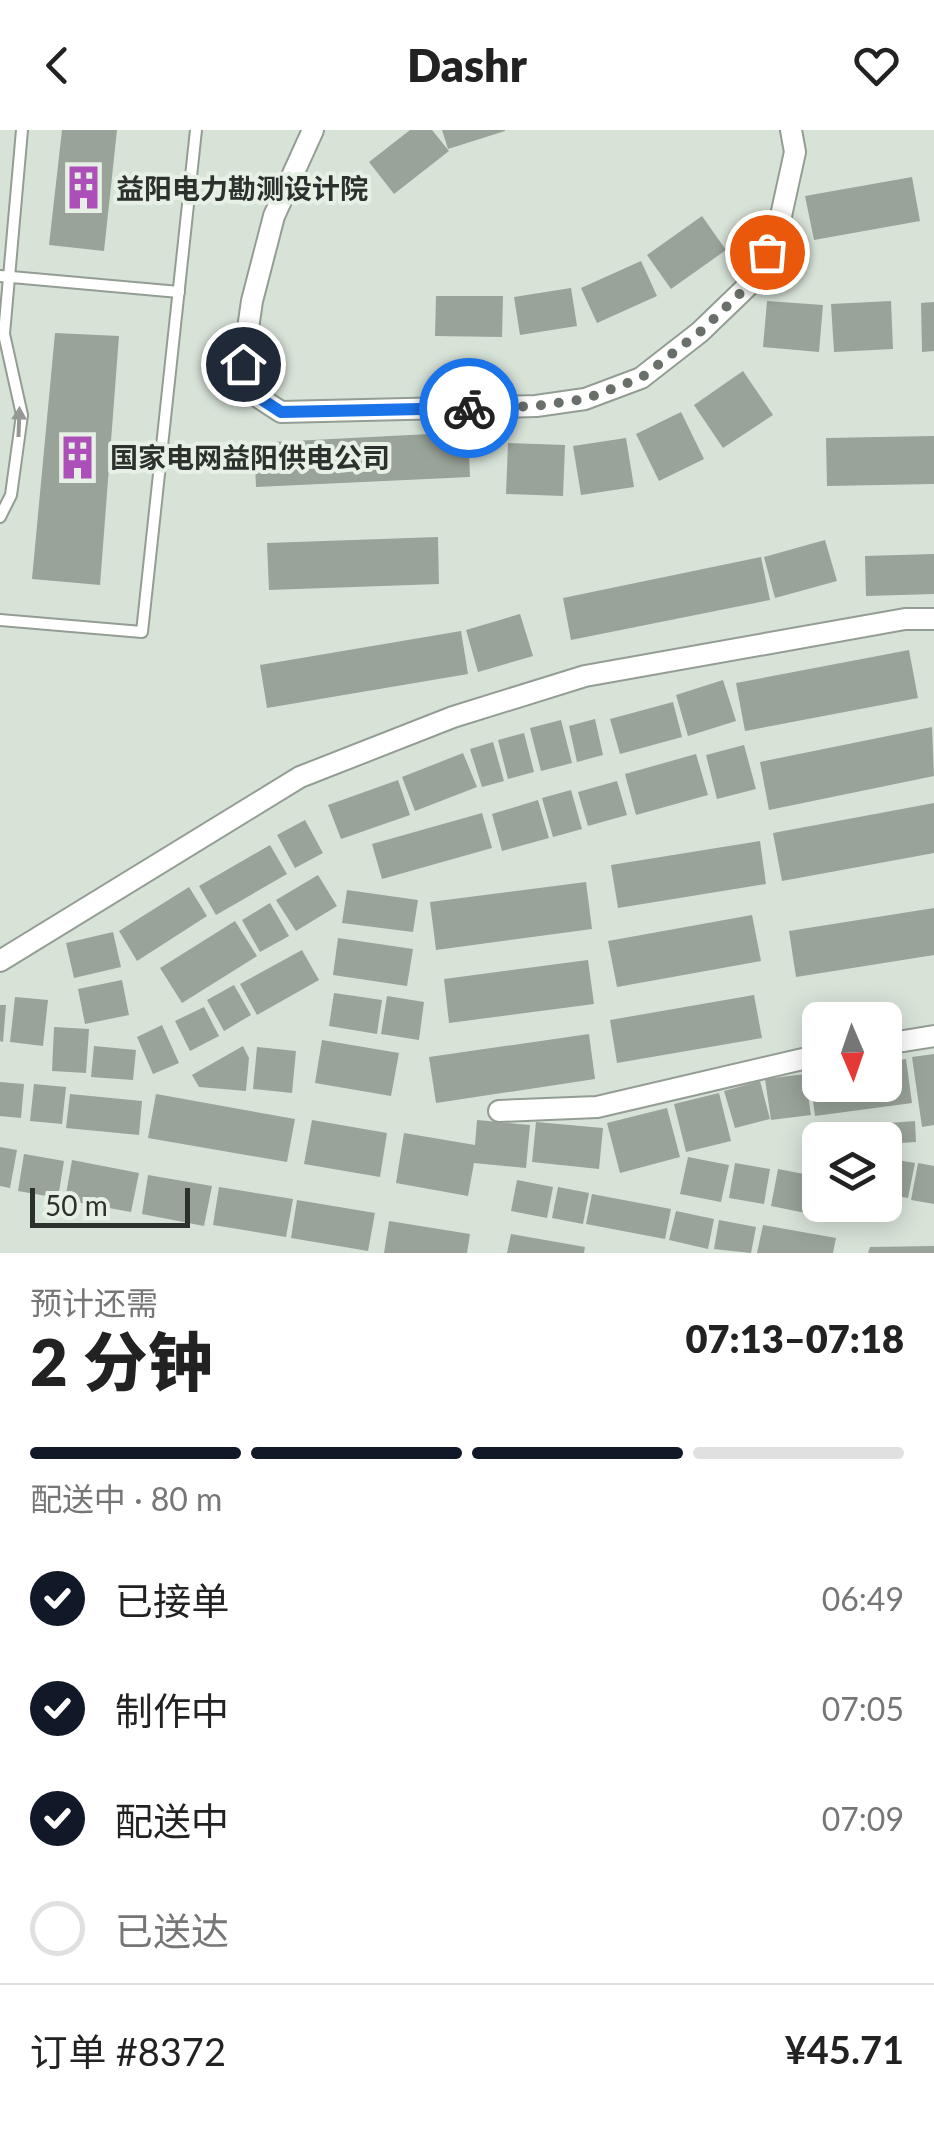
<!DOCTYPE html>
<html lang="zh">
<head>
<meta charset="utf-8">
<style>
	:root { --surface:#fff; --page:#f2f2f2; --text:#222; --muted:#767676; --line:#e0e0e0; --accent:#111827 }
	body { margin:0; font-family:Lato,"Noto Sans SC",sans-serif; background:var(--page); color:var(--text); height:100vh; display:flex; flex-direction:column; font-size:38px; white-space:nowrap }
	* { box-sizing:border-box; margin:0 }
	p { font-size:32px; color:var(--muted) }
	.icon { flex:none; width:55px; height:55px; fill:none; stroke:currentColor; stroke-width:2; stroke-linecap:round; stroke-linejoin:round }
	.map { position:relative; height:1123px; overflow:hidden }
	.panel { display:flex; flex-direction:column; background:var(--surface); flex:1 }
	.panel>* { flex:none }
	.needle { width:65px; rotate:178deg }
	.buttons { position:absolute; left:802px; top:872px; display:grid; gap:20px }
	.buttons a { display:grid; place-items:center; width:100px; height:100px; border-radius:15px; background:var(--surface); box-shadow:0 5px 25px #0003; font-size:50px }
	.scale { position:absolute; left:30px; bottom:25px; width:160px; box-sizing:border-box; padding-left:10px; border:5px solid #2d312d; border-top:0; font-size:28px; line-height:35px; white-space:nowrap; color:#2d312d; -webkit-text-stroke:8px #e6f0e5; paint-order:stroke }
	.pin { position:absolute; display:grid; place-items:center; width:85px; height:85px; color:#fff; margin:-42px; border:5px solid #fff; border-radius:50%; box-shadow:0 2px 10px #0007 }
	.courier { position:absolute; display:grid; place-items:center; width:100px; height:100px; margin:-50px; border:8px solid #1a73e8; border-radius:50%; background:#fff; color:#222; box-shadow:0 2px 12px #0007 }
	.overview em { font-style:normal; font-weight:800 }
	.overview div { display:flex; flex-direction:column-reverse }
	.overview { display:flex; align-items:center; justify-content:space-between; height:170px; padding:0 30px }
	h1 { font-size:65px; font-weight:800; line-height:75px }
	.bar { display:grid; grid-template-columns:repeat(4,1fr); gap:15px 10px; align-content:center; height:120px; padding:0 30px }
	.bar i { height:12px; border-radius:8px; background:var(--line) }
	.bar .selected { background:var(--accent) }
	.bar p { grid-column:span 4 }
	.line { display:flex; align-items:center; gap:25px; padding:0 30px; border-top:2px solid var(--line) }
	.line div { flex:1 }
	ol { padding:0 30px; list-style:none }
	li { display:flex; align-items:center; gap:30px; height:110px }
	li p { margin-inline-start:auto }
	li .icon { padding:10px; border-radius:50%; background:var(--accent); color:#fff; stroke-width:4 }
	li:last-child { color:var(--muted) }
	li i { width:55px; height:55px; border:5px solid var(--line); border-radius:50% }
	header { display:flex; justify-content:space-between; align-items:center; height:130px; padding:0 30px; background:var(--surface); font-size:45px; font-weight:800 }
	.map>svg:first-child { display:block }
	.building { fill:#99a399 }
	.lines { fill:none; stroke-linecap:round; stroke-linejoin:round }
	.service-casing { stroke:#939d93; stroke-width:14 }
	.minor-casing { stroke:#939d93; stroke-width:24 }
	.service { stroke:#fff; stroke-width:10 }
	.minor { stroke:#fff; stroke-width:20 }
	.oneway { fill:#969896 }
	.done { stroke:#696f69; stroke-width:10; stroke-dasharray:0 18 }
	.route { stroke:#1a73e8; stroke-width:12 }
	.labels { text-anchor:middle; dominant-baseline:central; stroke-width:8; stroke-linejoin:round; paint-order:stroke }
	.poi-label { font-size:28px; font-weight:bold; fill:#2d312d; stroke:#e6f0e5; text-anchor:start }
</style>
</head>
<body>
<header><svg class="icon" aria-label="back" viewBox="0 0 24 24"><path d="M15 5l-7 7 7 7"/></svg>Dashr<svg class="icon" aria-label="heart" viewBox="0 0 24 24"><path d="M12 20l-8-8c-3-5 5-10 8-4 3-6 11-1 8 4z"/></svg></header>
<div class="map">
<svg width="934" height="1123" viewBox="0 0 934 1123">
	<rect width="100%" height="100%" fill="#d8e3d8"/>
	<g class="building">
		<path d="M62,0H117L104,121L49,115Z"/>
		<path d="M410,0H432L449,21L394,64L369,32Z"/>
		<path d="M442,0H505V1L448,19Z"/>
		<path d="M912,47L920,91L814,110L805,66Z"/>
		<path d="M702,86L726,120L671,159L647,125Z"/>
		<path d="M641,131L657,166L597,193L581,158Z"/>
		<path d="M571,158L577,196L520,205L514,167Z"/>
		<path d="M436,166H503L502,207L435,206Z"/>
		<path d="M767,171L823,175L819,222L763,217Z"/>
		<path d="M891,171L893,219L834,222L831,174Z"/>
		<path d="M934,172V221L922,222L921,173Z"/>
		<path d="M55,203L119,206L100,455L32,449Z"/>
		<path d="M743,241L773,285L723,318L694,275Z"/>
		<path d="M681,282L704,329L659,351L636,304Z"/>
		<path d="M468,302L470,347L256,357L254,313Z"/>
		<path d="M934,306V354L827,356L826,308Z"/>
		<path d="M626,308L634,357L581,365L573,316Z"/>
		<path d="M508,313L565,315L563,366L506,364Z"/>
		<path d="M438,407L439,454L269,460L267,413Z"/>
		<path d="M825,410L837,451L775,468L764,427Z"/>
		<path d="M934,424V464L866,466L865,426Z"/>
		<path d="M761,427L770,470L571,510L563,468Z"/>
		<path d="M520,484L533,526L478,542L466,500Z"/>
		<path d="M461,501L468,544L267,578L260,535Z"/>
		<path d="M909,520L918,568L745,601L736,553Z"/>
		<path d="M723,550L736,591L688,606L676,565Z"/>
		<path d="M673,572L682,607L620,624L610,589Z"/>
		<path d="M595,589L603,625L577,632L569,596Z"/>
		<path d="M561,590L572,633L541,641L530,598Z"/>
		<path d="M932,597L934,646L769,680L760,632Z"/>
		<path d="M524,603L534,642L508,649L498,610Z"/>
		<path d="M493,612L504,651L482,657L470,619Z"/>
		<path d="M744,615L756,659L717,669L706,625Z"/>
		<path d="M463,623L477,657L415,681L402,647Z"/>
		<path d="M696,624L708,665L636,685L625,644Z"/>
		<path d="M398,650L410,685L341,709L328,675Z"/>
		<path d="M617,651L627,685L588,696L578,662Z"/>
		<path d="M571,660L582,699L553,707L542,668Z"/>
		<path d="M538,670L549,708L502,721L492,684Z"/>
		<path d="M934,673V723L782,751L773,703Z"/>
		<path d="M482,683L492,718L382,749L372,714Z"/>
		<path d="M305,690L323,723L295,738L277,705Z"/>
		<path d="M760,711L766,754L618,778L611,735Z"/>
		<path d="M270,715L287,744L216,785L199,756Z"/>
		<path d="M318,745L337,776L296,801L276,770Z"/>
		<path d="M586,752L592,799L436,820L430,772Z"/>
		<path d="M189,757L207,786L137,831L119,801Z"/>
		<path d="M347,760L418,770L413,802L342,793Z"/>
		<path d="M270,773L289,806L260,822L242,790Z"/>
		<path d="M934,778V825L796,847L789,801Z"/>
		<path d="M752,785L761,831L617,857L608,811Z"/>
		<path d="M235,791L257,826L182,873L160,838Z"/>
		<path d="M113,802L121,837L74,848L66,813Z"/>
		<path d="M338,808L413,819L407,856L333,845Z"/>
		<path d="M302,820L319,850L257,885L240,854Z"/>
		<path d="M588,830L594,874L449,893L444,849Z"/>
		<path d="M122,850L129,885L85,894L78,859Z"/>
		<path d="M234,855L251,885L224,901L207,870Z"/>
		<path d="M334,863L382,870L377,904L329,896Z"/>
		<path d="M754,865L762,908L617,933L610,890Z"/>
		<path d="M387,866L424,872L419,910L381,904Z"/>
		<path d="M15,867L48,870L43,916L10,912Z"/>
		<path d="M0,875H6L3,912L0,911Z"/>
		<path d="M204,877L219,906L190,921L175,891Z"/>
		<path d="M162,895L179,933L153,944L137,907Z"/>
		<path d="M54,897L89,899L86,943L52,941Z"/>
		<path d="M589,904L595,949L436,973L429,927Z"/>
		<path d="M322,910L399,923L391,966L315,953Z"/>
		<path d="M94,916L136,920L133,950L91,947Z"/>
		<path d="M243,916L249,928L246,961L199,957L192,945Z"/>
		<path d="M257,917L296,921L292,963L253,959Z"/>
		<path d="M934,924V995L922,997L912,927Z"/>
		<path d="M906,929L912,973L815,986L809,942L820,941V955H885V932Z"/>
		<path d="M805,944L811,985L771,990L765,949Z"/>
		<path d="M760,951L770,989L735,998L724,961Z"/>
		<path d="M0,952L24,954L21,988L0,986Z"/>
		<path d="M34,954L66,957L62,994L30,991Z"/>
		<path d="M719,963L731,1011L686,1022L674,974Z"/>
		<path d="M70,964L142,971L139,1005L66,998Z"/>
		<path d="M156,964L295,989L287,1032L148,1008Z"/>
		<path d="M667,978L680,1027L620,1043L607,993Z"/>
		<path d="M312,990L387,1003L380,1047L304,1034Z"/>
		<path d="M477,990L530,995L526,1038L474,1033L468,1066L396,1053L404,1003L475,1015Z"/>
		<path d="M915,991L916,1012L885,1014V1010H865L863,995Z"/>
		<path d="M536,992L603,998L599,1039L532,1032Z"/>
		<path d="M0,1017L17,1020L10,1058L0,1056Z"/>
		<path d="M24,1024L64,1031L58,1068L18,1061Z"/>
		<path d="M688,1027L729,1035L721,1072L680,1064Z"/>
		<path d="M885,1028L915,1033L908,1068L885,1064Z"/>
		<path d="M72,1030L139,1043L131,1082L65,1070Z"/>
		<path d="M735,1033L770,1039L764,1074L729,1068Z"/>
		<path d="M918,1033L934,1036V1074L911,1070Z"/>
		<path d="M778,1039L820,1047V1075H853L850,1092L771,1076Z"/>
		<path d="M148,1045L212,1056L204,1096L142,1084Z"/>
		<path d="M517,1050L553,1057L547,1088L511,1081Z"/>
		<path d="M219,1057L293,1069L286,1107L213,1095Z"/>
		<path d="M558,1057L589,1063L583,1094L552,1088Z"/>
		<path d="M592,1064L671,1079L665,1109L586,1094Z"/>
		<path d="M297,1070L375,1083L368,1121L291,1108Z"/>
		<path d="M676,1081L714,1089L708,1119L669,1110Z"/>
		<path d="M719,1090L756,1097L751,1123L714,1119Z"/>
		<path d="M389,1091L470,1104L467,1123H384Z"/>
		<path d="M763,1095L836,1108L833,1123H757Z"/>
		<path d="M511,1104L585,1117L584,1123H507Z"/>
		<path d="M934,1116V1123H868L870,1117Z"/>
	</g>
	<g class="lines">
		<defs>
			<g id="service">
				<path d="M0,146L179,162"/>
				<path d="M0,387L11,365L22,285L4,204L22,0"/>
				<path d="M0,490L142,502L196,0"/>
			</g>
			<g id="minor">
				<path d="M313,0L274,86L252,171L243,233L252,263L281,282L536,276L585,269L641,248L700,202L755,149L779,95L795,22L791,0"/>
				<path d="M0,831L300,647L453,587L585,546L905,489H934"/>
				<path d="M885,914L934,906"/>
				<path d="M499,981L597,977L820,925"/>
			</g>
		</defs>
		<use href="#service" class="service-casing"/>
		<use href="#minor" class="minor-casing"/>
		<use href="#service" class="service"/>
		<use href="#minor" class="minor"/>
	</g>
	<defs><path id="oneway-solid" d="M-6-.8H1V-3.2L6.5 0L1 3.2V.8H-6Z" transform="scale(2.5)"/></defs>
	<use class="oneway" href="#oneway-solid" transform="translate(19 292) rotate(-88)"/>
	<g class="lines">
		<path class="done" d="M469,278L536,276L585,269L641,248L700,202L755,149L767,122"/>
		<path class="route" d="M243,234L252,263L281,282L469,278"/>
	</g>
	<defs>
		<symbol id="building-bare" viewBox="-9 -9 18 18"><path d="M-4-6H4V6H1V3H-1V6H-4ZM-2.5-4.3h1.7v1.8h-1.7ZM.8-4.3h1.7v1.8H.8ZM-2.5-1h1.7V.8h-1.7ZM.8-1h1.7V.8H.8Z" fill="#ad4fb8" stroke="#e6f0e5" stroke-width="2.5" paint-order="stroke"/></symbol>
	</defs>
	<g fill-rule="evenodd">
		<use href="#building-bare" x="52" y="26" width="63" height="63"/>
		<use href="#building-bare" x="46" y="296" width="63" height="63"/>
	</g>
	<g class="labels">
		<g class="poi-label">
			<text x="116" y="58">益阳电力勘测设计院</text>
			<text x="110" y="327">国家电网益阳供电公司</text>
		</g>
	</g>
</svg>
<div class="buttons">
<a><svg class="needle" viewBox="-14 -14 28 28"><path d="M0-13l5 13h-10z" fill="#e53935"/><path d="M0 13l5-13h-10z" fill="#767676"/></svg></a>
<a><svg class="icon" aria-label="layers" viewBox="0 0 24 24"><path d="M12 4l9 5-9 5-9-5zM3 14l9 5 9-5"/></svg></a>
</div>
<div class="scale">50 m</div>
<div class="pin" style="left:767px;top:122px;background:#ea580c"><svg class="icon" aria-label="bag" viewBox="0 0 24 24"><path d="M5 8h14l-1 12H6zM9 8a3 3 0 0 1 6 0"/></svg></div>
<div class="pin" style="left:243px;top:234px;background:#1f2937"><svg class="icon" aria-label="home" viewBox="0 0 24 24"><path d="M3 11l9-7 9 7M6 9v11h12V9"/></svg></div>
<div class="courier" style="left:469px;top:278px"><svg class="icon" aria-label="bike" viewBox="0 0 24 24"><circle cx="6" cy="16" r="4"/><circle cx="18" cy="16" r="4"/><path d="M6 16l4-8h5l3 8M10 8l3 8H6M13 5h3"/></svg></div>
</div>
<section class="panel">
<div class="overview"><div><h1>2 分钟</h1><p>预计还需</p></div><em>07:13–07:18</em></div>
<div class="bar"><i class="selected"></i><i class="selected"></i><i class="selected"></i><i></i><p>配送中 · 80 m</p></div>
<ol>
<li><svg class="icon" aria-label="check" viewBox="0 0 24 24"><path d="M5 12l5 5 9-10"/></svg>已接单<p>06:49</p></li>
<li><svg class="icon" aria-label="check" viewBox="0 0 24 24"><path d="M5 12l5 5 9-10"/></svg>制作中<p>07:05</p></li>
<li><svg class="icon" aria-label="check" viewBox="0 0 24 24"><path d="M5 12l5 5 9-10"/></svg>配送中<p>07:09</p></li>
<li><i></i>已送达</li>
</ol>
<div class="line" style="height:130px"><div>订单 #8372</div><b>¥45.71</b></div>
</section>
</body>
</html>
